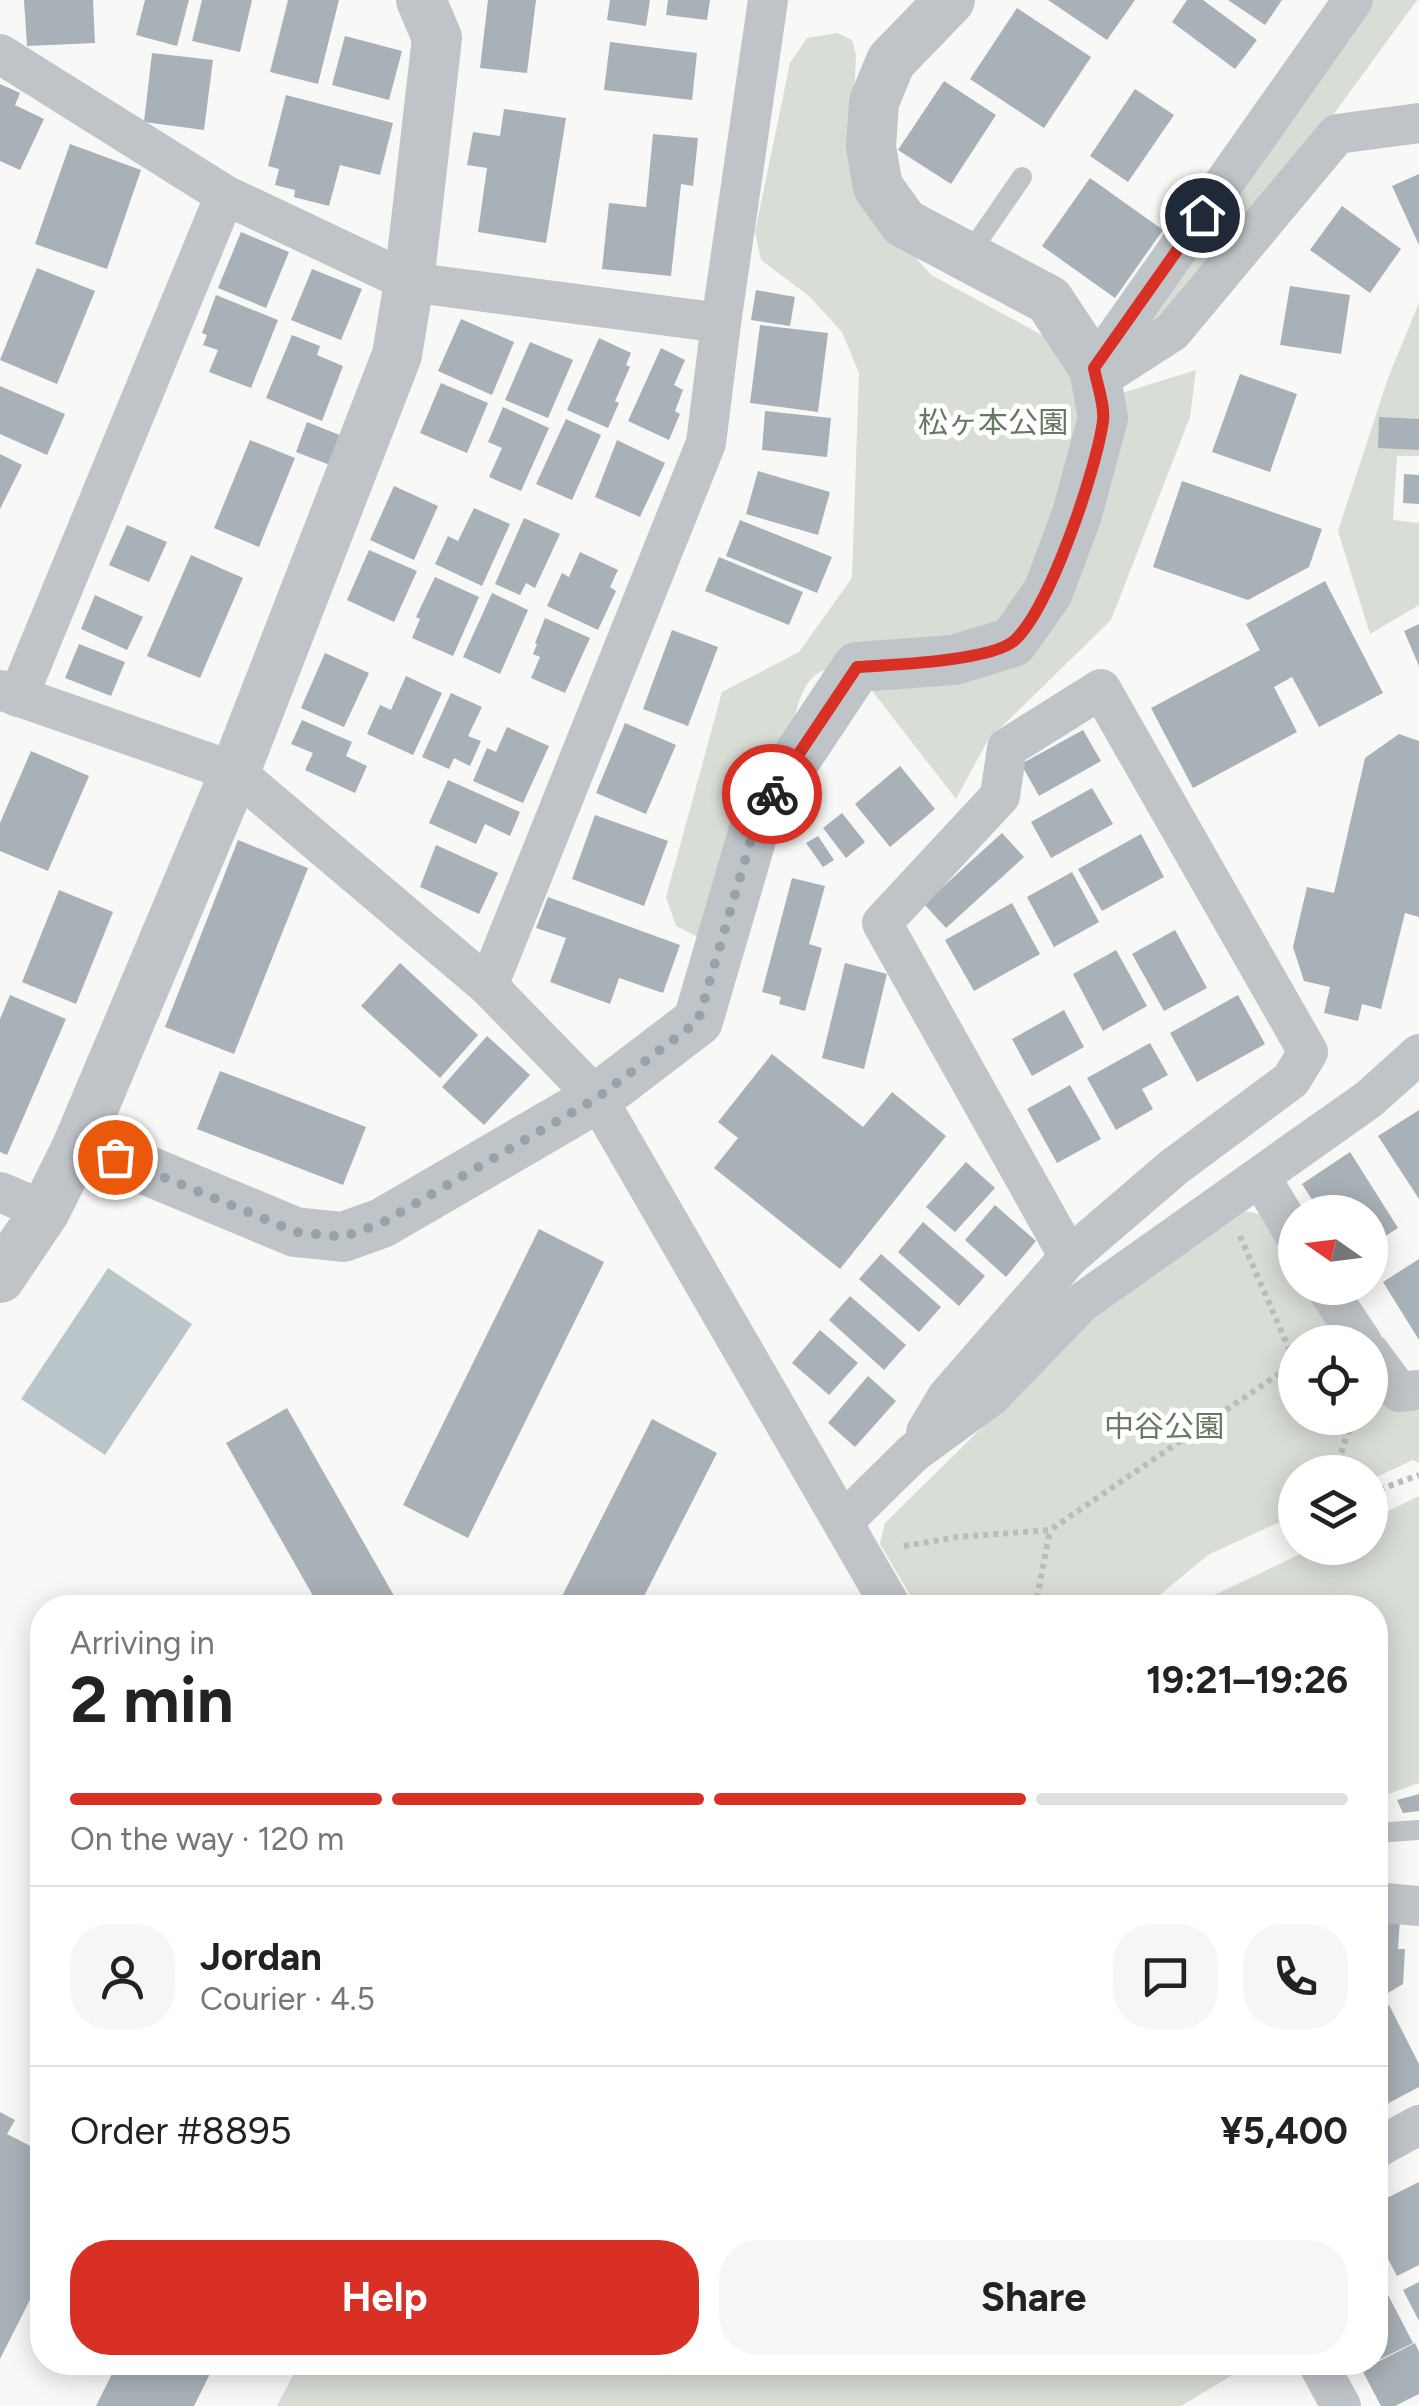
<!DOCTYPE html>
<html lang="en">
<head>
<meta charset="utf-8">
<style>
	:root { --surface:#fff; --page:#f6f6f6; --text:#222; --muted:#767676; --line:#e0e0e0; --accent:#d93025 }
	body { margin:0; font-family:Figtree,"Noto Sans JP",sans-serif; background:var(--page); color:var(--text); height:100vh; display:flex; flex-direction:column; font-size:38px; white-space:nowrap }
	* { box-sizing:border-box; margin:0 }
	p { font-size:32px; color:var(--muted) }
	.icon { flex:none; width:55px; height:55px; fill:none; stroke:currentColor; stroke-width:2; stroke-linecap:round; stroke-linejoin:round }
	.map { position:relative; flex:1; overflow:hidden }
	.drawer { position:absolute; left:30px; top:1595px; width:1358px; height:780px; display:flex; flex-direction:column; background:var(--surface); border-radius:40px; box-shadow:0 5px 25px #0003 }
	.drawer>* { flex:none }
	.needle { width:65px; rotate:284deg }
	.buttons { position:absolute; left:1278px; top:1195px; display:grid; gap:20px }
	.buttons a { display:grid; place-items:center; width:110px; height:110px; border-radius:50%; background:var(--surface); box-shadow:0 5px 25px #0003; font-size:50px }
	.pin { position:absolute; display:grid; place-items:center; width:85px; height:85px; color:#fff; margin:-42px; border:5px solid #fff; border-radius:50%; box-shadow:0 2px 10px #0007 }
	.courier { position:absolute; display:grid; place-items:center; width:100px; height:100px; margin:-50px; border:8px solid #d93025; border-radius:50%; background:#fff; color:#222; box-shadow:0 2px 12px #0007 }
	.headline em { font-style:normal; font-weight:700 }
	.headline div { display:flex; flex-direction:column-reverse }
	.headline { display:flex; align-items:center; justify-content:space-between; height:170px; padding:0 40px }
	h1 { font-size:65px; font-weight:700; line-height:75px }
	.bar { display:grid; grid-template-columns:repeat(4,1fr); gap:15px 10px; align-content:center; height:120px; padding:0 40px }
	.bar i { height:12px; border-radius:8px; background:var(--line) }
	.bar .current { background:var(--accent) }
	.bar p { grid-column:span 4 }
	.line { display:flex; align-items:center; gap:25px; padding:0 40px; border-top:2px solid var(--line) }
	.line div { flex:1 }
	.round { display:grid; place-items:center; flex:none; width:105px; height:105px; border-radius:40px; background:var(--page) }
	.cta { display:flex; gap:20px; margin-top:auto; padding:20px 40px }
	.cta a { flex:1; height:115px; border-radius:40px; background:var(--accent); color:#fff; font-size:40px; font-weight:700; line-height:115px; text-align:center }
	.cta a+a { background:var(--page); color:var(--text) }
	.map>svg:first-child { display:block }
	.green { fill:#d8ddd5 }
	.water { fill:#b9c5c9 }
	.building { fill:#a8b1b7 }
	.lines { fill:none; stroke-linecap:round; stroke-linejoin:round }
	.path { stroke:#babdc0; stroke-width:6; stroke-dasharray:5 5; stroke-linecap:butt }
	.service { stroke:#bfc4c8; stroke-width:20 }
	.minor { stroke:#bfc4c8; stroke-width:40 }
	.tertiary { stroke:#bfc4c8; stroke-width:50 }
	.done { stroke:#98a3a9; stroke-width:10; stroke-dasharray:0 18 }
	.route { stroke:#d93025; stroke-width:12 }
	.labels { text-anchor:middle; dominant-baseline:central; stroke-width:10; stroke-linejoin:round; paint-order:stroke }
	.park-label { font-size:30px; fill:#677863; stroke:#fff }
</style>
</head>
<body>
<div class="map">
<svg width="1419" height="2406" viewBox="0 0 1419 2406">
	<rect width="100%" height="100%" fill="#f8f8f6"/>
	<g class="green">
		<path d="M1366,0H1417L1325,126L1179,309L1135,331Z"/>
		<path d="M837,33L852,40L856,55L851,166L860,195L931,275L1053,341L1087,404L1196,370L1190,417L1111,620L988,740L956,799L856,670C811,661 803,685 793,723L704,940L676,926L666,897L722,692L799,652L852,578L859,373L842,332L809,296L761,260L755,232L790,63L807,38Z"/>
		<path d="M1419,303V456H1397L1393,520L1419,523V605L1370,634L1338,531L1388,378Z"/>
		<path d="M1246,1211L1267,1216L1295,1263V1288H1310L1343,1342H1295V1418H1370V1387L1378,1399L1419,1411V1463L1413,1460L1370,1480V1472H1295V1515L1208,1555L1145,1607H917L880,1544L885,1523L1094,1317Z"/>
		<path d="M1419,1496V1783L1375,1799V1608L1189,1607L1313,1548H1370V1520Z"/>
		<path d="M300,2362H1235L1239,2371L1181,2406H277Z"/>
	</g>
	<path class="water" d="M108,1268L192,1324L105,1455L21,1399Z"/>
	<g class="building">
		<path d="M24,0H93L95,43L27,46Z"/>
		<path d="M145,0H189L177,46L136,35Z"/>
		<path d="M202,0H252L240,52L192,41Z"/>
		<path d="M288,0H339L318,84L270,72Z"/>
		<path d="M488,0H536L527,73L480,68Z"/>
		<path d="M610,0H650L646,26L607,20Z"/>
		<path d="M668,0H710L707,20L666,15Z"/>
		<path d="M1048,0H1135L1107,40Z"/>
		<path d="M1187,0H1203L1257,40L1235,69L1172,22Z"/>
		<path d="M1228,0H1282L1265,25Z"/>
		<path d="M1017,8L1091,57L1044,128L970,79Z"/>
		<path d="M345,36L402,51L389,100L332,85Z"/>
		<path d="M610,42L697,53L692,100L604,90Z"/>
		<path d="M152,53L213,60L204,130L144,122Z"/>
		<path d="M944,81L996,115L951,184L898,150Z"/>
		<path d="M0,84L20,93L15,105L44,119L20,170L0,161Z"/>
		<path d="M1135,89L1174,115L1128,182L1090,156Z"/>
		<path d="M286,95L393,123L380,175L340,165L329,206L294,197L295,190L275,185L279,169L268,166Z"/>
		<path d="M504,109L566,118L546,243L478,232L487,168L467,165L473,132L500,136Z"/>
		<path d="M653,134L698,138L693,186L681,184L671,276L602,269L609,203L646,207Z"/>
		<path d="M70,144L141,170L107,269L35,244Z"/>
		<path d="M1419,174V245L1392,186Z"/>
		<path d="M1090,178L1163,230L1115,298L1042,246Z"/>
		<path d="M1342,206L1401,249L1370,293L1310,250Z"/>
		<path d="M241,232L289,252L266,308L218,288Z"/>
		<path d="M37,268L95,291L57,384L0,360Z"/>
		<path d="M312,269L362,289L341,340L291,320Z"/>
		<path d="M1290,286L1350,295L1341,354L1280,345Z"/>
		<path d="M756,290L795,297L790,326L751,320Z"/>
		<path d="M216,295L278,320L251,388L209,372L218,350L203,345L207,335L202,333Z"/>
		<path d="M461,319L514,342L492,395L438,371Z"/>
		<path d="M760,325L828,333L818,412L750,403Z"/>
		<path d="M292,335L320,346L317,355L343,366L322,421L266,398Z"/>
		<path d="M599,338L631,353L626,365L630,367L615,401L619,403L608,428L567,410Z"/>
		<path d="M530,342L573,360L548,418L505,400Z"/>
		<path d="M661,348L685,360L674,385L683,390L675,411L680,414L669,440L628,421Z"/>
		<path d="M1240,374L1297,394L1270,472L1212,452Z"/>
		<path d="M441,383L488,403L467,453L420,433Z"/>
		<path d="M0,386L65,414L47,455L0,434Z"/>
		<path d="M503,407L549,428L521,491L489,477L502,448L488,442Z"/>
		<path d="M765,411L831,418L827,457L762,450Z"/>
		<path d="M1379,417L1419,419V450L1378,448Z"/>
		<path d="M566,419L601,435L572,500L536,484Z"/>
		<path d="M307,422L342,436L330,465L296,452Z"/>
		<path d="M250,440L295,458L259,547L214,528Z"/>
		<path d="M617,440L665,463L640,517L595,497Z"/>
		<path d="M0,454L22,465L0,509Z"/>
		<path d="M758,471L830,492L818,535L746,514Z"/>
		<path d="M1404,474L1419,475V504L1403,503Z"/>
		<path d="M1182,481L1322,529L1309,567L1248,600L1153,567Z"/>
		<path d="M394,486L438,506L414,560L370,540Z"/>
		<path d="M474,508L510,524L482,586L435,564L448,536L458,541Z"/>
		<path d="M524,518L560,534L535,588L526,583L520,595L495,584Z"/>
		<path d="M740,520L832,557L817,593L726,556Z"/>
		<path d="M127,525L167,542L149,582L109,565Z"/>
		<path d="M369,550L417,571L394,622L347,600Z"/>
		<path d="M580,552L618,570L610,587L616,591L598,630L547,606L562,573L569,577Z"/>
		<path d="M191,555L243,578L200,678L147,656Z"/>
		<path d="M719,557L803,592L789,625L705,591Z"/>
		<path d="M435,577L479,597L453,656L412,638L420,619L416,617Z"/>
		<path d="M1325,581L1383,693L1319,727L1292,677L1274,687L1297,732L1193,788L1151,708L1260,650L1246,624Z"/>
		<path d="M492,593L528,610L500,674L463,657Z"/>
		<path d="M95,595L143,617L127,650L81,629Z"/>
		<path d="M545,618L590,638L565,693L531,678L540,657L533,654L537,644L535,643Z"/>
		<path d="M1419,624V666L1404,631Z"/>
		<path d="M672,630L718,647L688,726L643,709Z"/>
		<path d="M79,644L125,662L111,696L65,678Z"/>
		<path d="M325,653L369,673L344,727L301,708Z"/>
		<path d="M406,676L442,693L413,755L367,734L380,705L391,710Z"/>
		<path d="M451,693L482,707L468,736L481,741L470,766L454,758L449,769L422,757Z"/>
		<path d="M302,720L352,742L346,756L367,766L355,793L305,770L313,753L291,744Z"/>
		<path d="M625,723L676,745L646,814L596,793Z"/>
		<path d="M507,727L549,746L523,803L473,781L487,748L496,752Z"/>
		<path d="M1083,730L1101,761L1039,796L1021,764Z"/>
		<path d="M1399,734L1419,741V917L1405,913L1381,1009L1362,1004L1358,1021L1324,1013L1330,987L1304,981L1293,947L1307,887L1334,893L1365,758Z"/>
		<path d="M31,751L89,776L48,871L0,851V823Z"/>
		<path d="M900,766L935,809L890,847L855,804Z"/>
		<path d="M448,780L520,812L510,836L485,824L476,844L429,823Z"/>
		<path d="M1092,788L1113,824L1051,858L1031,822Z"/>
		<path d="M842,813L865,842L846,858L823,828Z"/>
		<path d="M595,815L668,841L644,906L572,879Z"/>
		<path d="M1002,833L1024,857L946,928L924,904Z"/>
		<path d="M1141,834L1164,877L1102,911L1078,869Z"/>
		<path d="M818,836L834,860L823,867L806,843Z"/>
		<path d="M238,840L308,868L234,1054L165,1027Z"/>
		<path d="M436,845L498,873L479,914L420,887Z"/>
		<path d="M1072,872L1099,922L1054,947L1027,897Z"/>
		<path d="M792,878L825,886L809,944L822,948L805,1011L779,1004L781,997L762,992Z"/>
		<path d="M59,890L113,912L76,1004L22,982Z"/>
		<path d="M548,897L680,945L663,993L619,978L610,1004L550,982L566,938L536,928Z"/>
		<path d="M1012,903L1040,954L974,991L945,940Z"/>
		<path d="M1175,930L1207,988L1164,1011L1132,954Z"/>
		<path d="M1116,950L1147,1006L1103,1031L1073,974Z"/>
		<path d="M400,963L478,1035L440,1078L361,1006Z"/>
		<path d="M845,963L887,974L864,1069L822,1058Z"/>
		<path d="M10,995L66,1019L7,1155L0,1152V1019Z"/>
		<path d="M1238,995L1265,1044L1197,1082L1170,1033Z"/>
		<path d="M1064,1010L1084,1047L1032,1076L1012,1039Z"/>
		<path d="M487,1036L530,1075L484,1125L442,1087Z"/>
		<path d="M1150,1043L1168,1075L1142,1089L1153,1109L1116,1130L1087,1078Z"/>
		<path d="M772,1054L863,1127L892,1092L946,1136L840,1269L714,1168L738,1138L718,1122Z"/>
		<path d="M220,1071L366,1127L343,1185L197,1129Z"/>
		<path d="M1070,1085L1101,1139L1057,1163L1027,1109Z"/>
		<path d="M1419,1110V1199L1378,1136Z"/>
		<path d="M1350,1152L1398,1228L1370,1246V1212H1320L1302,1184Z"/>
		<path d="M966,1162L995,1188L955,1232L926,1207Z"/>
		<path d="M995,1205L1036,1241L1006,1277L965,1240Z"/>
		<path d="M923,1222L985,1276L959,1306L898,1252Z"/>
		<path d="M539,1229L604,1262L468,1538L403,1505Z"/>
		<path d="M881,1254L941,1307L919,1332L859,1279Z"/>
		<path d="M1419,1259V1340L1383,1282Z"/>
		<path d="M850,1296L906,1345L884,1370L829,1320Z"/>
		<path d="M820,1330L858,1363L829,1395L792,1363Z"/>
		<path d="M868,1376L896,1401L855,1447L828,1423Z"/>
		<path d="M287,1408L401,1608H320L226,1443Z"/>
		<path d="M652,1419L717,1453L638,1608H556Z"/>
		<path d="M1419,1794V1811L1403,1813L1397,1800Z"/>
		<path d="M1375,1916L1400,1918L1398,1949H1405L1403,1984L1383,1996L1375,1995Z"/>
		<path d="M1389,2005L1419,2064V2087L1381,2107L1375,2095V2012Z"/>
		<path d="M0,2112L15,2120L7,2134L42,2152V2276L0,2359Z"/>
		<path d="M1419,2182V2265L1397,2276L1375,2234V2204Z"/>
		<path d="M1419,2282V2321L1403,2290Z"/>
		<path d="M1387,2293L1413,2343L1375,2362V2299Z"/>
		<path d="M1415,2343L1419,2352V2394L1395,2406H1381L1362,2370Z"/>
		<path d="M118,2362H216L194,2406H96Z"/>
	</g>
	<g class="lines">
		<g class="path">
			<path d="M1240,1236L1295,1363"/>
			<path d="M1335,1472L1348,1432L1366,1418"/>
			<path d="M1370,1493L1419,1475"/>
			<path d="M904,1546L958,1537L1050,1530L1295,1363"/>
			<path d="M1035,1608L1050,1530"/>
		</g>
		<g class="service">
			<path d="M967,257L1022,177"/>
			<path d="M1375,1833L1419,1830"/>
		</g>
		<g class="minor">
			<path d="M0,54L225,195L409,282L721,323L706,443L488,986"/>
			<path d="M721,323L768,0"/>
			<path d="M1094,368L1353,0"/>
			<path d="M1096,381L1172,332L1337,134L1419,123"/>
			<path d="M1101,689L1308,1052L1291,1080L1174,1167L1069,1257L882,923L1000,796L1007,748Z"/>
			<path d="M0,690L235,772L488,986L597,1098L892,1608"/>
			<path d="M18,697L225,195"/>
			<path d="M1261,1178L1295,1235"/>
			<path d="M0,1192L45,1211"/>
			<path d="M1326,1288L1362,1342"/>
			<path d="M1370,1353L1399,1392L1419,1390"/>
			<path d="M926,1432L947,1397L1069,1257"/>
			<path d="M843,1522L913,1453L991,1396L1081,1303L1369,1099L1419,1054"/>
			<path d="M1375,1902L1419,1906"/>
			<path d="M1375,2149L1419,2125"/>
			<path d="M1317,2362L1341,2406"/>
		</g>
		<g class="tertiary">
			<path d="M76,1149L115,1157L295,1232L343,1237L382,1223L597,1098L698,1021L758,816L857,667L954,660L1013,642L1048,592L1077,514L1103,418L1094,368L1049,300L904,223L878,187L871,147L874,102L891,61L950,0"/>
			<path d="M0,1278L45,1211L76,1149L235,772L397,355L409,282L437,38L421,0"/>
		</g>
	</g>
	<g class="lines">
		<path class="done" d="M115,1157L296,1232L343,1237L382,1223L597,1098L698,1021L758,816L772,794"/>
		<path class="route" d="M772,794L857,667C890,665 993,661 1015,640C1050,607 1096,471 1103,421C1105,405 1097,385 1094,368L1202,215"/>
	</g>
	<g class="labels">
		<g class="park-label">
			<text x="993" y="422">松ヶ本公園</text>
			<text x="1164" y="1426">中谷公園</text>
		</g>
	</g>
</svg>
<div class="buttons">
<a><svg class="needle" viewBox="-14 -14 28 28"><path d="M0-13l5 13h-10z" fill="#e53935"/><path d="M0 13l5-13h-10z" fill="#767676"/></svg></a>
<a><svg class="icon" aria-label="locate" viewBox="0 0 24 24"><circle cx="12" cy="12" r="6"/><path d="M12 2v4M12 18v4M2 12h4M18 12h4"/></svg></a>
<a><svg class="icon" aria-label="layers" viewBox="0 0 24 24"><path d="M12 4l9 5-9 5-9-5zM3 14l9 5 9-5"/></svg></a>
</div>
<div class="pin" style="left:115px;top:1157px;background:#ea580c"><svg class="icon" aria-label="bag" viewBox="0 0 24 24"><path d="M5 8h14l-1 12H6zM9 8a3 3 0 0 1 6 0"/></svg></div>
<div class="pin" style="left:1202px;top:215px;background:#1f2937"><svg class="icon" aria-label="home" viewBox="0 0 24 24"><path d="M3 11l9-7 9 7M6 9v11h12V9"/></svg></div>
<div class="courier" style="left:772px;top:794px"><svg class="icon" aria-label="bike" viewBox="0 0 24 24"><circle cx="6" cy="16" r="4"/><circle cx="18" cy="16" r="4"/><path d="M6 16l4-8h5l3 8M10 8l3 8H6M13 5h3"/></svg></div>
<section class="drawer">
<div class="headline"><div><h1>2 min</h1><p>Arriving in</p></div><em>19:21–19:26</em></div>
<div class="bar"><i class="current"></i><i class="current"></i><i class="current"></i><i></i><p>On the way · 120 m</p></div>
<div class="line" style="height:180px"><a class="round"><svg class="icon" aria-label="person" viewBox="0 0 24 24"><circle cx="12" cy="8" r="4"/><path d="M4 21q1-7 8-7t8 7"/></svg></a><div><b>Jordan</b><p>Courier · 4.5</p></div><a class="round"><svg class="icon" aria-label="chat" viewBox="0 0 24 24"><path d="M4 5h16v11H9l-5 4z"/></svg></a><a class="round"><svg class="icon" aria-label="phone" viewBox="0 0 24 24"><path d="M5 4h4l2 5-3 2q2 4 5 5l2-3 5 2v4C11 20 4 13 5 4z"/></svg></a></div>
<div class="line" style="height:130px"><div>Order #8895</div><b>¥5,400</b></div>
<div class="cta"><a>Help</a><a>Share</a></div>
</section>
</div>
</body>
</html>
